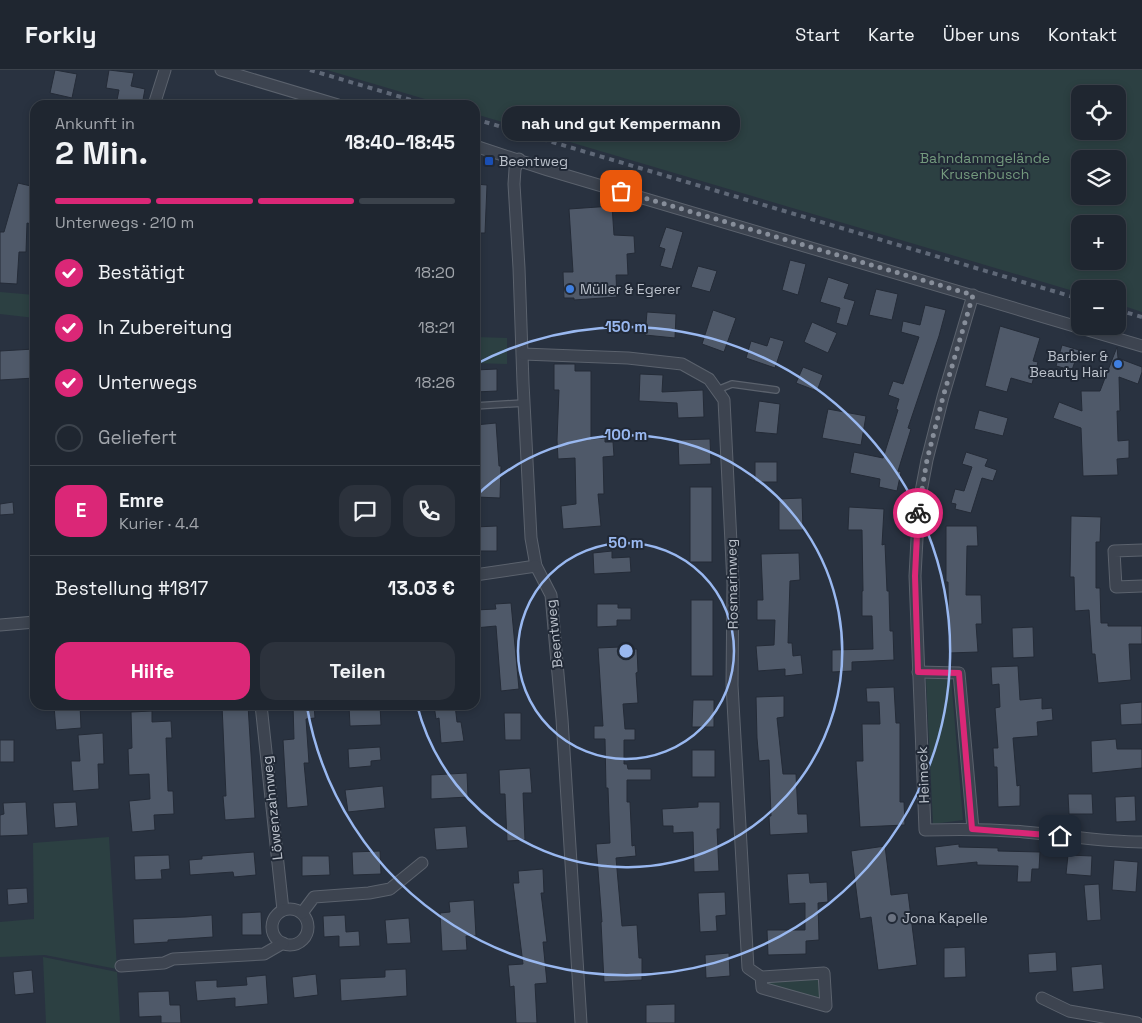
<!DOCTYPE html>
<html lang="de">
<head>
<meta charset="utf-8">
<style>
	:root { --surface:#1f2630; --page:#2c323c; --text:#f1f3f6; --muted:#a1a5ab; --line:#3c434c; --accent:#db2777 }
	body { margin:0; font-family:"Space Grotesk",sans-serif; background:var(--page); color:var(--text); height:100vh; display:flex; flex-direction:column; font-size:19px; white-space:nowrap }
	* { box-sizing:border-box; margin:0 }
	p { font-size:16px; color:var(--muted) }
	.icon { flex:none; width:28px; height:28px; fill:none; stroke:currentColor; stroke-width:2; stroke-linecap:round; stroke-linejoin:round }
	.map { position:relative; flex:1; overflow:hidden }
	.details { position:absolute; left:30px; top:30px; width:450px; height:610px; display:flex; flex-direction:column; background:var(--surface); border-radius:15px; box-shadow:0 2px 8px #0003,0 0 0 1px var(--line) }
	.details>* { flex:none }
	.buttons { position:absolute; left:1071px; top:15px; display:grid; gap:10px }
	.buttons a { display:grid; place-items:center; width:55px; height:55px; border-radius:10px; background:var(--surface); box-shadow:0 2px 8px #0003,0 0 0 1px var(--line); font-size:25px }
	.pin { position:absolute; display:grid; place-items:center; width:42px; height:42px; color:#fff; margin:-21px; border-radius:10px; box-shadow:0 2px 8px #0006 }
	.courier { position:absolute; display:grid; place-items:center; width:50px; height:50px; margin:-25px; border:4px solid #db2777; border-radius:50%; background:#fff; color:#222; box-shadow:0 1px 6px #0007 }
	.bubble { position:absolute; height:35px; border-radius:15px; background:var(--surface); box-shadow:0 2px 8px #0003,0 0 0 1px var(--line); font-size:16px; font-weight:700; line-height:35px; text-align:center }
	.headline em { font-style:normal; font-weight:700 }
	.headline div { display:flex; flex-direction:column-reverse }
	.headline { display:flex; align-items:center; justify-content:space-between; height:85px; padding:0 25px }
	h1 { font-size:32px; font-weight:700; line-height:38px }
	.bar { display:grid; grid-template-columns:repeat(4,1fr); gap:8px 5px; align-content:center; height:60px; padding:0 25px }
	.bar i { height:6px; border-radius:4px; background:var(--line) }
	.bar .active { background:var(--accent) }
	.bar p { grid-column:span 4 }
	.line { display:flex; align-items:center; gap:12px; padding:0 25px; border-top:1px solid var(--line) }
	.line div { flex:1 }
	.round { display:grid; place-items:center; flex:none; width:52px; height:52px; border-radius:15px; background:var(--page) }
	ol { padding:0 25px; list-style:none }
	li { display:flex; align-items:center; gap:15px; height:55px }
	li p { margin-inline-start:auto }
	li .icon { padding:5px; border-radius:50%; background:var(--accent); color:#fff; stroke-width:4 }
	li:last-child { color:var(--muted) }
	li i { width:28px; height:28px; border:2px solid var(--line); border-radius:50% }
	.button { display:flex; gap:10px; margin-top:auto; padding:10px 25px }
	.button a { flex:1; height:58px; border-radius:15px; background:var(--accent); color:#fff; font-size:20px; font-weight:700; line-height:58px; text-align:center }
	.button a+a { background:var(--page); color:var(--text) }
	header { display:flex; align-items:center; gap:30px; box-sizing:border-box; height:70px; padding:0 25px; background:var(--surface); border-bottom:1px solid var(--line) }
	header strong { font-size:24px }
	nav { display:flex; gap:28px; margin-inline-start:auto; font-size:18px }
	.map>svg:first-child { display:block }
	.green { fill:#2c4042; fill-rule:evenodd }
	.building { fill:#4f5969; stroke:#242b37 }
	.lines { fill:none; stroke-linecap:round; stroke-linejoin:round }
	.service-casing { stroke:#5b626d; stroke-width:8 }
	.minor-casing { stroke:#5b626d; stroke-width:13 }
	.service { stroke:#3d4450; stroke-width:5.5 }
	.minor { stroke:#3d4450; stroke-width:11 }
	.rail { stroke:#5f6877; stroke-width:4; stroke-dasharray:5 5; stroke-linecap:butt }
	.done { stroke:#878e9a; stroke-width:5; stroke-dasharray:0 9 }
	.route { stroke:#db2777; stroke-width:6 }
	.ring { fill:none; stroke:#99b8f0; stroke-width:2.5 }
	.transit-dot { fill:#1a4fb4; stroke:#212936; stroke-width:2 }
	.shop-dot { fill:#3f7fe0; stroke:#212936; stroke-width:2 }
	.worship-dot { fill:#6b7280; stroke:#212936; stroke-width:2 }
	.labels { text-anchor:middle; dominant-baseline:central; stroke-width:4; stroke-linejoin:round; paint-order:stroke }
	.park-label { font-size:14px; fill:#73997d; stroke:#212936 }
	.poi-label { font-size:14px; fill:#bac0ca; stroke:#212936; text-anchor:start }
	.street-label { font-size:14px; fill:#bac0ca; stroke:#212936 }
	.centre { fill:#99b8f0; stroke:#212936; stroke-width:2.5 }
	.ring-label { font-size:15px; text-anchor:middle; font-weight:bold; fill:#99b8f0; stroke:#212936; stroke-width:4; stroke-linejoin:round; paint-order:stroke }
</style>
</head>
<body>
<header>
<strong>Forkly</strong>
<nav><a>Start</a><a>Karte</a><a>Über uns</a><a>Kontakt</a></nav>
</header>
<div class="map">
<svg width="1142" height="953" viewBox="0 0 1142 953">
	<rect width="100%" height="100%" fill="#293240"/>
	<g class="green">
		<path d="M327,0H1142V242L1118,234V219H1080V223L475,44V35H445ZM1080,24H1118V61H1080ZM1080,89H1118V126H1080ZM1080,154H1118V191H1080Z"/>
		<path d="M0,222L35,225V248L0,244Z"/>
		<path d="M475,267L507,268V294L475,293Z"/>
		<path d="M926,608H951L963,750L933,754Z"/>
		<path d="M109,767L117,899L45,885L0,887V852L34,849L33,773Z"/>
		<path d="M43,887L117,902L120,953H46Z"/>
		<path d="M824,903L826,936L762,918L761,907Z"/>
	</g>
	<g class="building">
		<path d="M55,0L77,4L72,28L50,23Z"/>
		<path d="M109,0L134,3L131,16L145,19L142,35H116L119,20L106,18Z"/>
		<path d="M18,113L35,117V142L32,154L27,153L26,182H19L17,214L0,213V162H4Z"/>
		<path d="M475,114L487,115L485,163H475Z"/>
		<path d="M612,136L614,165L634,166L635,183L627,184L628,205H616L617,227L574,230V228H564L563,202H573L569,139Z"/>
		<path d="M666,157L683,162L672,199L660,196L665,179L659,177Z"/>
		<path d="M790,190L806,194L798,225L782,220Z"/>
		<path d="M698,196L717,201L710,222L691,217Z"/>
		<path d="M828,207L849,214L844,228L855,231L847,256L836,253L840,238L820,232Z"/>
		<path d="M876,219L898,224L892,250L869,245Z"/>
		<path d="M925,235L946,240L939,266L908,358L911,359L898,401L901,402L897,421L879,417L880,409L850,403L854,382L883,388L898,340L896,339L899,329L888,325L893,311L903,314L919,267L901,262L903,251L920,255Z"/>
		<path d="M713,240L736,248L724,282L702,274Z"/>
		<path d="M647,242L676,244L675,268L645,265Z"/>
		<path d="M812,252L837,263L828,283L804,272Z"/>
		<path d="M1000,256L1040,268L1033,291L1038,292L1032,314L1011,308L1007,322L985,316Z"/>
		<path d="M770,267L784,271L775,298L746,288L751,271L767,276Z"/>
		<path d="M1062,275L1079,280L1072,300L1056,296Z"/>
		<path d="M1117,277L1118,288L1142,297V302L1138,314L1119,307L1120,341H1117L1118,371L1129,370V388L1117,389L1118,405L1083,406L1081,358L1053,348L1059,332L1082,341L1081,321H1100Z"/>
		<path d="M34,279L35,308L0,310V281Z"/>
		<path d="M554,294H575V301H591V369L605,368V372H613L614,386L603,387L604,424H598L601,456L563,459L561,436L576,434L575,388L558,389L557,370L559,320H554Z"/>
		<path d="M803,297L823,305L817,321L796,313Z"/>
		<path d="M497,299V321L475,322V300Z"/>
		<path d="M640,304L663,305L662,322L703,320L704,347L678,348L677,333L639,331Z"/>
		<path d="M759,331L780,334L777,364L755,362Z"/>
		<path d="M828,339L866,346L861,375L822,368Z"/>
		<path d="M979,340L1008,348L1003,366L974,359Z"/>
		<path d="M496,353L499,396H501L500,428L477,427L478,382H475V355Z"/>
		<path d="M710,369L711,394L679,395L678,370Z"/>
		<path d="M966,382L988,389L985,396L997,400L993,411L982,408L971,443L955,439L956,434L951,433L955,419L964,421L972,397L962,394Z"/>
		<rect x="755" y="392" width="22" height="20"/>
		<rect x="690" y="417" width="22" height="75"/>
		<path d="M802,428L803,460H779V429Z"/>
		<path d="M13,432L14,444L0,445V434Z"/>
		<path d="M849,437L884,439L882,475L885,474L887,521H889L890,561H893L894,590L852,592V601L832,602V580L873,579L872,546H862V521H863L862,460H848Z"/>
		<path d="M1071,446L1101,447L1100,472H1096V518H1100L1101,553H1108V556H1142V574H1129L1131,610L1098,613L1095,584H1092L1089,540L1075,541L1074,507H1070Z"/>
		<path d="M497,456V481H475V457Z"/>
		<path d="M946,456H977L978,476H967L966,525H981L982,554H976L978,582L949,583L948,512H946Z"/>
		<path d="M612,481V488L630,487L631,502L594,504L593,483Z"/>
		<path d="M799,483L800,510L790,511L788,573H792L793,586L801,585L803,604L785,606V599L758,601L756,576L774,575L775,550H757V530H763L761,484Z"/>
		<rect x="691" y="530" width="22" height="76"/>
		<path d="M511,533L519,619L501,621L496,556L475,558V540L496,539L495,534Z"/>
		<path d="M597,534H618V538H631V550H617V556L597,557Z"/>
		<path d="M1033,557L1034,587L1013,588L1012,558Z"/>
		<path d="M620,577V580L637,579L638,602L636,603L638,633L623,634L625,659H635V670H624V694H627L628,699H651V710H627V732H630L632,776L635,775L636,786L616,788L622,856L637,855L639,888H642V910L604,912L601,852H602L596,774L610,773L608,718H606L605,669H594V656H603L598,578Z"/>
		<path d="M1018,596L1020,630L1042,628V639L1052,638L1053,650L1037,652L1038,666L1013,668L1017,716L1020,715V736L998,737L997,697H994L993,678H998L995,638L1000,637L999,614L992,615L991,597Z"/>
		<path d="M894,617L896,653H900V732H904L905,755L860,757L856,691H863L862,654H880L879,632H867L866,618Z"/>
		<path d="M784,626V647L777,648L783,704H796L798,744H807L808,763L770,765L769,746H771L769,690L759,691L757,668L756,627Z"/>
		<path d="M693,630H714V657H692Z"/>
		<path d="M1142,632V654L1121,655L1120,634Z"/>
		<path d="M80,635L81,658L56,660L54,636Z"/>
		<path d="M222,635H248L255,748L225,750L223,726H226Z"/>
		<path d="M293,635H314L315,648L306,649L309,693H304L308,736L287,738L283,670L294,669Z"/>
		<path d="M380,635L381,655L350,656L349,636Z"/>
		<path d="M434,635H455L457,652H461L464,671L441,673L439,648L436,649Z"/>
		<path d="M152,641V652L171,651L172,668H166L168,721H173L174,744L154,745L155,760L132,762L129,731L150,729L149,704L129,705L128,679L132,678L131,642Z"/>
		<path d="M504,643H521V670H505Z"/>
		<path d="M103,663L104,694H98L99,719L73,721L71,691H80L78,665Z"/>
		<path d="M1116,669L1117,679H1142V698L1092,703L1091,671Z"/>
		<rect x="0" y="670" width="14" height="22"/>
		<path d="M380,677L381,690L371,691V696L349,698L348,679Z"/>
		<rect x="692" y="680" width="23" height="27"/>
		<path d="M530,698L532,723H523L525,770L507,771L505,724H500L499,700Z"/>
		<path d="M467,703L468,727L431,729V705Z"/>
		<path d="M383,716L385,738L348,742L345,720Z"/>
		<path d="M1068,724H1092L1093,744H1069Z"/>
		<path d="M1135,726L1136,751L1116,752L1115,727Z"/>
		<path d="M26,732L28,765L0,766V745L4,744L3,733Z"/>
		<path d="M76,732L78,756L55,758L53,733Z"/>
		<path d="M698,732H720V759H717L719,801L694,802L693,762L673,763V756H663L662,739L698,737Z"/>
		<path d="M466,756L468,778L436,780L434,758Z"/>
		<path d="M959,774V777L998,778V781L1040,782L1039,799H1032L1031,812H1017L1018,796L977,795V792L937,796L935,777Z"/>
		<path d="M885,776L891,825L908,823L917,895L878,900L871,847L860,849L851,781Z"/>
		<path d="M380,781L381,804L353,805L352,782Z"/>
		<path d="M254,782L256,805L234,807L233,802L190,805L189,790L202,789V786Z"/>
		<path d="M169,785L170,799L161,800L162,809L135,810L134,786Z"/>
		<path d="M1068,785L1092,786L1091,806L1066,804Z"/>
		<path d="M302,786H329L330,805L302,806Z"/>
		<path d="M1114,790L1138,792L1136,822L1112,820Z"/>
		<path d="M543,799L544,823H541L547,872H543L547,913L535,914L537,953H516L514,916L510,917L508,895L523,894L513,813H519L518,801Z"/>
		<path d="M809,803L810,813L827,812L828,832L818,833L819,870L806,871V884L768,885L767,860H805V833L789,834L787,804Z"/>
		<path d="M1099,814L1101,850L1087,851L1084,815Z"/>
		<path d="M27,818L28,833L8,835L7,819Z"/>
		<path d="M725,822L726,845L716,846L717,861L700,862L698,823Z"/>
		<path d="M474,830L476,866H466L467,880L442,881L440,843L450,842L449,832Z"/>
		<path d="M261,842L262,865H242V843Z"/>
		<path d="M212,845L213,867L168,870V872L134,874L133,849L186,847Z"/>
		<path d="M345,845L346,862L359,861L360,876L339,877V866L324,867L323,846Z"/>
		<path d="M409,848L411,873L387,874L385,850Z"/>
		<path d="M965,877L966,907L944,908V878Z"/>
		<path d="M1056,882L1057,901L1029,903L1028,884Z"/>
		<path d="M729,883L730,906L706,908L705,885Z"/>
		<path d="M1102,894L1104,919L1073,922L1071,897Z"/>
		<path d="M406,899L407,926L341,931L340,909L385,907V900Z"/>
		<path d="M32,900L34,923L15,925L13,902Z"/>
		<path d="M316,904L318,925L294,928L292,907Z"/>
		<path d="M266,905L268,934L235,937V928L197,931L195,911L217,910V917L247,915L246,907Z"/>
		<path d="M169,921L170,935H180L181,953H161V946L139,947L138,922Z"/>
		<path d="M675,934V953H646V935Z"/>
	</g>
	<g class="lines">
		<defs>
			<g id="service">
				<path d="M717,320L732,314L776,320"/>
				<path d="M475,336L524,333"/>
			</g>
			<g id="minor">
				<path d="M221,0L338,35"/>
				<path d="M154,35L165,0"/>
				<path d="M475,76L548,100L1142,276"/>
				<path d="M519,89L515,99L514,114L519,198L523,313L531,468L536,496L551,525L562,649L581,953"/>
				<path d="M973,225L943,327L927,390L919,432L915,506L925,760C958,759 991,759 1024,762C1064,765 1102,772 1142,772"/>
				<path d="M523,284L628,288L682,294L709,309L724,330L733,514L732,615L748,898L761,907L762,918L826,936L824,903L761,907"/>
				<path d="M1142,480L1114,481L1116,517L1142,516"/>
				<path d="M475,505L536,496"/>
				<path d="M0,555L35,552"/>
				<path d="M918,602L959,603L973,759"/>
				<path d="M261,635L283,840"/>
				<circle cx="290" cy="857" r="18"/>
				<path d="M302,843L314,827L369,823L390,819L422,793"/>
				<path d="M121,896L164,893L173,889L264,884L283,873"/>
				<path d="M1042,928L1069,941L1137,953"/>
			</g>
		</defs>
		<use href="#service" class="service-casing"/>
		<use href="#minor" class="minor-casing"/>
		<use href="#service" class="service"/>
		<use href="#minor" class="minor"/>
		<g class="rail">
			<path d="M310,0L428,35"/>
			<path d="M475,49L1080,229"/>
			<path d="M1118,240L1142,247"/>
		</g>
	</g>
	<g class="lines">
		<path class="done" d="M621,121L973,225L943,327L927,390L918,443"/>
		<path class="route" d="M918,443L915,506L918,602L959,603L972,759L1060,766"/>
	</g>
	<g class="ring">
		<circle cx="626" cy="581" r="108"/>
		<path d="M476 426A216 216 0 1 1 417 635"/>
		<path d="M476 294A324 324 0 1 1 307 637"/>
	</g>
	<rect class="transit-dot" x="484" y="86" width="10" height="10" rx="2.5"/>
	<g class="shop-dot">
		<circle cx="570" cy="219" r="5"/>
		<circle cx="1118" cy="294" r="5"/>
	</g>
	<circle class="worship-dot" cx="892" cy="848" r="5"/>
	<g class="labels">
		<g class="park-label">
			<text x="985" y="88">Bahndammgelände<tspan x="985" dy="16">Krusenbusch</tspan></text>
		</g>
		<g class="poi-label">
			<text x="499" y="91">Beentweg</text>
			<text x="580" y="219">Müller &amp; Egerer</text>
			<text x="1108" y="286" text-anchor="end">Barbier &amp;<tspan x="1108" dy="16">Beauty Hair</tspan></text>
			<text x="902" y="848">Jona Kapelle</text>
		</g>
		<g class="street-label">
			<text transform="translate(732 514) rotate(-91)">Rosmarinweg</text>
			<text transform="translate(554 564) rotate(-96)">Beentweg</text>
			<text transform="translate(923 705) rotate(-92)">Heimeck</text>
			<text transform="translate(272 738) rotate(-96)">Löwenzahnweg</text>
		</g>
	</g>
	<circle cx="626" cy="581" r="8" class="centre"/>
	<g class="ring-label">
		<text x="626" y="262">150 m</text>
		<text x="626" y="370">100 m</text>
		<text x="626" y="478">50 m</text>
	</g>
</svg>
<div class="buttons">
<a><svg class="icon" aria-label="locate" viewBox="0 0 24 24"><circle cx="12" cy="12" r="6"/><path d="M12 2v4M12 18v4M2 12h4M18 12h4"/></svg></a>
<a><svg class="icon" aria-label="layers" viewBox="0 0 24 24"><path d="M12 4l9 5-9 5-9-5zM3 14l9 5 9-5"/></svg></a>
<a>+</a>
<a>−</a>
</div>
<div class="pin" style="left:621px;top:121px;background:#ea580c"><svg class="icon" aria-label="bag" viewBox="0 0 24 24"><path d="M5 8h14l-1 12H6zM9 8a3 3 0 0 1 6 0"/></svg></div>
<div class="pin" style="left:1060px;top:766px;background:#1f2937"><svg class="icon" aria-label="home" viewBox="0 0 24 24"><path d="M3 11l9-7 9 7M6 9v11h12V9"/></svg></div>
<div class="courier" style="left:918px;top:443px"><svg class="icon" aria-label="bike" viewBox="0 0 24 24"><circle cx="6" cy="16" r="4"/><circle cx="18" cy="16" r="4"/><path d="M6 16l4-8h5l3 8M10 8l3 8H6M13 5h3"/></svg></div>
<div class="bubble" style="left:502px;top:36px;width:238px">nah und gut Kempermann</div>
<section class="details">
<div class="headline"><div><h1>2 Min.</h1><p>Ankunft in</p></div><em>18:40–18:45</em></div>
<div class="bar"><i class="active"></i><i class="active"></i><i class="active"></i><i></i><p>Unterwegs · 210 m</p></div>
<ol>
<li><svg class="icon" aria-label="check" viewBox="0 0 24 24"><path d="M5 12l5 5 9-10"/></svg>Bestätigt<p>18:20</p></li>
<li><svg class="icon" aria-label="check" viewBox="0 0 24 24"><path d="M5 12l5 5 9-10"/></svg>In Zubereitung<p>18:21</p></li>
<li><svg class="icon" aria-label="check" viewBox="0 0 24 24"><path d="M5 12l5 5 9-10"/></svg>Unterwegs<p>18:26</p></li>
<li><i></i>Geliefert</li>
</ol>
<div class="line" style="height:90px"><b class="round" style="background:var(--accent);color:#fff">E</b><div><b>Emre</b><p>Kurier · 4.4</p></div><a class="round"><svg class="icon" aria-label="chat" viewBox="0 0 24 24"><path d="M4 5h16v11H9l-5 4z"/></svg></a><a class="round"><svg class="icon" aria-label="phone" viewBox="0 0 24 24"><path d="M5 4h4l2 5-3 2q2 4 5 5l2-3 5 2v4C11 20 4 13 5 4z"/></svg></a></div>
<div class="line" style="height:65px"><div>Bestellung #1817</div><b>13.03 €</b></div>
<div class="button"><a>Hilfe</a><a>Teilen</a></div>
</section>
</div>
</body>
</html>
